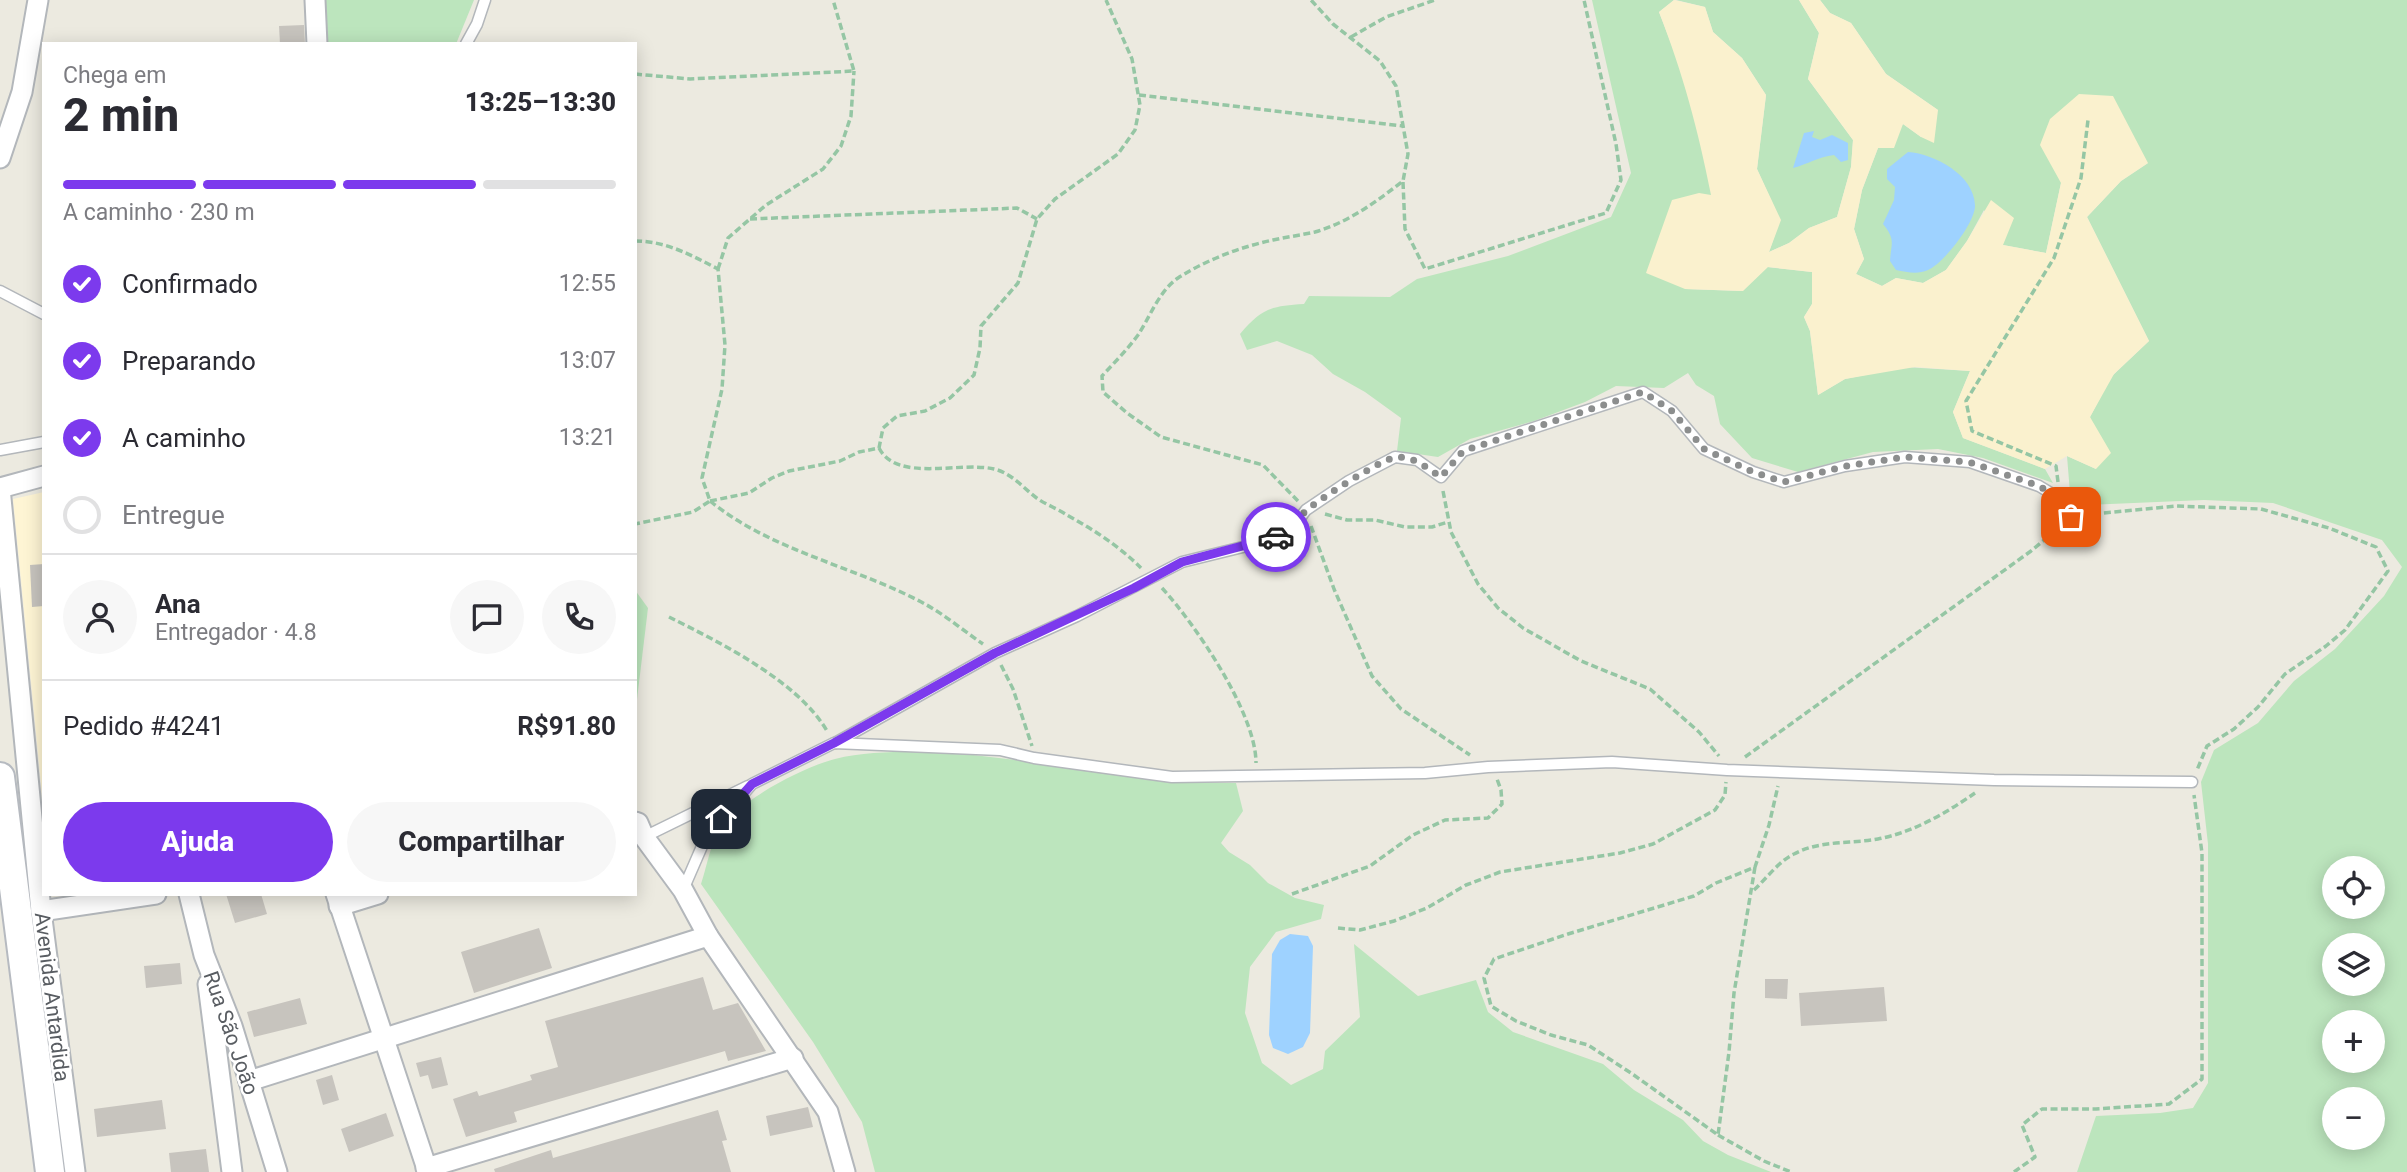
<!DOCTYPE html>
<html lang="pt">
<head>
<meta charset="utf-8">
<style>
	:root { --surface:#fff; --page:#f7f7f7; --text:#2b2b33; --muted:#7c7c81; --line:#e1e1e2; --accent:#7c3aed }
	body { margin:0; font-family:Roboto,sans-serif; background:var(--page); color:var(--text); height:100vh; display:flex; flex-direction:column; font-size:26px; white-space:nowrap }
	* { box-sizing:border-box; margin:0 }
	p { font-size:23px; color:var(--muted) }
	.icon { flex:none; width:38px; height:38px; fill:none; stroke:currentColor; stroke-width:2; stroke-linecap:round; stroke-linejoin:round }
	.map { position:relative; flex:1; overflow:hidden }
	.panel { position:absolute; left:42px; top:42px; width:595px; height:854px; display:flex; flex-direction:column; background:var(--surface); border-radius:0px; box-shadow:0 4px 18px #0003 }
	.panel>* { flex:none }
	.fabs { position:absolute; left:2322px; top:856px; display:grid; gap:14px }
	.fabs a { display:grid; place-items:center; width:63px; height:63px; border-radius:50%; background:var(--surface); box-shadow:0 4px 18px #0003; font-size:35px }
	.pin { position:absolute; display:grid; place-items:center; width:60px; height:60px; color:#fff; margin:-30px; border-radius:14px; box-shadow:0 4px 10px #0006 }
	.courier { position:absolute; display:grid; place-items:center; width:70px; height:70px; margin:-35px; border:5px solid #7c3aed; border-radius:50%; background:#fff; color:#222; box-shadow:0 2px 9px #0007 }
	.head em { font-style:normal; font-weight:800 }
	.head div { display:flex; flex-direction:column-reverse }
	.head { display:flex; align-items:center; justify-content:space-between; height:119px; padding:0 21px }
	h1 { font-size:46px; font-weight:800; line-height:52px }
	.bar { display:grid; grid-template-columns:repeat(4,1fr); gap:10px 7px; align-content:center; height:84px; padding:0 21px }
	.bar i { height:9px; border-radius:5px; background:var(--line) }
	.bar .selected { background:var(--accent) }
	.bar p { grid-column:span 4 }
	.line { display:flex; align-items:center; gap:18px; padding:0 21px; border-top:2px solid var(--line) }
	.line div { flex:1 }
	.round { display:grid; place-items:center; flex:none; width:74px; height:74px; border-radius:37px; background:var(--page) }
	ol { padding:0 21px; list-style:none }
	li { display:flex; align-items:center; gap:21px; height:77px }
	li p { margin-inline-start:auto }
	li .icon { padding:7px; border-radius:50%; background:var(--accent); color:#fff; stroke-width:4 }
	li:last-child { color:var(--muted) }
	li i { width:38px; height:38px; border:4px solid var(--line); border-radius:50% }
	.action { display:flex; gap:14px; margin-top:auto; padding:14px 21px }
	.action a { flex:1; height:80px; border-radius:42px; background:var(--accent); color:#fff; font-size:28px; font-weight:800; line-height:80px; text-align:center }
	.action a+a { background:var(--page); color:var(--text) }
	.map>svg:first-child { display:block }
	.commercial { fill:#fef5d4 }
	.green { fill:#bce5bd; fill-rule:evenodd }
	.sand { fill:#faf1ce }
	.water { fill:#9ed2ff }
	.building { fill:#c7c4be }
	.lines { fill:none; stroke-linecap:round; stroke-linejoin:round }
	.lane-casing { stroke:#b3b7bb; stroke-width:13 }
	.street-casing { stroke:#b3b7bb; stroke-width:23 }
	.secondary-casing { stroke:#b6bac0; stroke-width:32 }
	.path { stroke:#95c6a4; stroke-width:3.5; stroke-dasharray:7 3.5; stroke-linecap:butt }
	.lane { stroke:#fff; stroke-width:10 }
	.street { stroke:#fff; stroke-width:19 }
	.secondary { stroke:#fff; stroke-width:28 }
	.done { stroke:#8c8e8e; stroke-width:7; stroke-dasharray:0 12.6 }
	.route { stroke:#7c3aed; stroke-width:9 }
	.labels { text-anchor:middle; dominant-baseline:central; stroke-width:5; stroke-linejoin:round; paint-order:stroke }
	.street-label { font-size:21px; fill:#595d62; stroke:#fff }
</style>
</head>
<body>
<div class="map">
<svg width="2407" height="1172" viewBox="0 0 2407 1172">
	<rect width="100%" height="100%" fill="#eceae0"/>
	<path class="commercial" d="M44,492V814L13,499Z"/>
	<g class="green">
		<path d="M323,0H474L456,44H324Z"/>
		<path d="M1592,0H1674L1659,12L1681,69L1700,136L1712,195L1685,289L1742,291L1767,267L1812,272V304L1804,317L1810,331L1818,395L1845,379L1905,367L1970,371L1953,412L1963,438L2045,469L2053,483L1983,458L1938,449L1873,452L1798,472L1752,458L1720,424L1714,396L1696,385L1688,373L1664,388L1616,386L1585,402L1534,421L1470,439L1438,457L1397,451L1401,418L1365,392L1333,374L1312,355L1277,341L1247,350L1240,334C1262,308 1272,306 1304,304L1309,296L1390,297L1417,279L1508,256L1611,217L1631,173Z"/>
		<path d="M1676,0H1799L1819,33L1808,79L1853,140L1851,167L1837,217L1809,228L1789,243L1769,252L1780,220L1757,169L1766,95L1742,58L1713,32L1705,7Z"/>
		<path d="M1820,0H2407V1172H2077L2096,1116L2160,1113L2193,1108L2208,1083V844L2201,782L2214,750L2258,723L2294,681L2335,649L2384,596L2402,567L2382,540L2273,503L2204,500L2087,505L2070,493L2067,456L2096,469L2090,417L2111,377L2149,341L2087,217L2121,181L2148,163L2061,183L2046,253L2003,245L1984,210L1967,241L1946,270L1923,283L1896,278L1882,286L1856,274L1864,259L1854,229L1862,190L1878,148L1903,124L1921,137L1938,110L1886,74L1851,23L1830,13ZM2334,868H2373V906H2334ZM2334,945H2373V984H2334ZM2334,1022H2373V1060H2334ZM2334,1099H2373V1138H2334Z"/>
		<path d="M635,590L648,608L635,716Z"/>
		<path d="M948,752L1059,765L1166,782L1236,783L1243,811L1221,843L1229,852L1250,865L1268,883L1295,898L1324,905L1321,919L1276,932L1250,967L1245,1013L1262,1063L1291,1085L1323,1069L1325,1051L1360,1017L1354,944L1418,996L1476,980L1488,1012L1513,1032L1603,1064L1634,1090L1683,1120L1703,1141L1728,1155L1771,1172H875L862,1122L813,1042L701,884C706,869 709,852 715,838C731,804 800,768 835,759C871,750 911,752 948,752Z"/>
	</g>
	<path class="sand" d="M1674,0L1705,7L1713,32L1742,58L1766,95L1757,169L1781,220L1769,252L1789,243L1809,228L1837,217L1851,167L1853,140L1808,79L1819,33L1799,0H1820L1830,13L1851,23L1886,74L1938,110L1934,143L1921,137L1903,124L1894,148H1878L1862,190L1854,229L1864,259L1856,274L1882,286L1896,278L1923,283L1946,270L1967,241L1991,200L2014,218L2003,245L2046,253L2061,183L2040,145L2050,119L2079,94L2113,96L2148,163L2121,181L2087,217L2149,341L2114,374L2090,417L2111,453L2096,469L2067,456L2045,469L1963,438L1953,412L1970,371L1915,367L1845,379L1818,395L1810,331L1804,317L1812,304V272L1768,267L1743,291L1685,289L1646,273L1672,200L1699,193L1711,195C1698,129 1683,74 1659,12Z"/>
	<g class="water">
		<path d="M1814,131L1812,137L1820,140L1832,135L1848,143V160L1841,162L1834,155C1818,157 1808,164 1793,168L1804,133Z"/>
		<path d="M1908,152C1935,154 1974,175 1975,205C1976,222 1943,264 1928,270C1917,275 1907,272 1896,270L1890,261C1891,243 1896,240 1883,224L1894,200L1895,187L1887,179V169Z"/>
		<path d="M1290,934L1308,936L1313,946L1310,1033L1303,1047L1288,1054L1273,1048L1269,1035L1272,954L1280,940Z"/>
	</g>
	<g class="building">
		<path d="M304,25L305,44H280L279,26Z"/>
		<path d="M44,564V606L32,607L30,565Z"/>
		<path d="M226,894H261L267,914L235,923Z"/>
		<path d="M539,928L552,968L474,993L461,952Z"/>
		<path d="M180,963L182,984L146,988L144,966Z"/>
		<path d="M703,977L713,1010L738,1003L766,1051L728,1061L725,1051L514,1112L517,1122L466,1137L453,1099L477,1091L479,1096L532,1080L530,1075L558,1067L545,1021Z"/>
		<path d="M1765,979H1788L1787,999L1765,998Z"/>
		<path d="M1884,987L1887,1021L1801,1026L1799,993Z"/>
		<path d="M300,998L307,1024L254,1037L247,1012Z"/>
		<path d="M441,1057L448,1085L432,1089L428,1075L420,1077L416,1063Z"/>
		<path d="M332,1075L339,1100L323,1105L316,1080Z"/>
		<path d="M162,1100L166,1129L97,1137L94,1109Z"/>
		<path d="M808,1107L813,1127L770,1136L766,1116Z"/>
		<path d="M718,1110L727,1140L722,1141L731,1172H495L494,1169L551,1150L553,1158Z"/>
		<path d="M386,1113L394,1136L349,1152L341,1129Z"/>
		<path d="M206,1149L209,1172H171L169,1153Z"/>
	</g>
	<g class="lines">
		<defs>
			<g id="lane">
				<path d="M466,44L477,24L485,0"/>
				<path d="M0,291L44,314"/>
				<path d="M0,450L44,442"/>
				<path d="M835,743L995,653L1077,616L1182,562L1263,542L1290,531L1306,510L1349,481L1395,457L1417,460L1441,477L1463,451L1643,392L1672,411L1704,449L1753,472L1784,482L1845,466L1905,457L1970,462L2039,486L2059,498L2071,517"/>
				<path d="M644,837L748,786"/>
				<path d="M683,890L706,837L752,784L834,743L1000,750L1034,758L1172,777L1425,773L1488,767L1612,762L1727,770L1994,780L2192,782"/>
			</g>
			<g id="street">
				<path d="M315,0L317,44"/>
				<path d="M0,158L22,92L38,0"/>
				<path d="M0,488L41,911L75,1172"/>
				<path d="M0,488L44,476"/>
				<path d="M635,822L638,823L644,837L683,890L708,936"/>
				<path d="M189,894L204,955L232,1026L277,1172"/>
				<path d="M336,894L428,1172"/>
				<path d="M339,906L378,894"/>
				<path d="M41,911L156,894"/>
				<path d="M208,984L232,1172"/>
				<path d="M249,1081L708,936L828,1112L845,1172"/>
				<path d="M426,1168L793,1058"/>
			</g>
			<path id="secondary" d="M0,777L50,1172"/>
		</defs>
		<use href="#lane" class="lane-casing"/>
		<use href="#street" class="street-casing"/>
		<use href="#secondary" class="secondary-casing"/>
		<g class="path">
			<path d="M1351,37L1386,17L1435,0"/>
			<path d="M635,74L690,79L854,71L833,0"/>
			<path d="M1139,95L1403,126"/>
			<path d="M1403,182L1405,229L1425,269L1606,213L1621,180L1616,144L1584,0"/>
			<path d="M750,219L1017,208L1037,219"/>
			<path d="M635,241C666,241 691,255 718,269L725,345L722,389L702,478L710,501L693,512L635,524"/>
			<path d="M718,269L728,238L766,205L823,169L841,146L851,116L854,71"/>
			<path d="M879,448C897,483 960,461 994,469C1012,473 1024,489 1038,499C1047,505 1058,509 1067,515C1094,530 1119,546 1141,568"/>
			<path d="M2058,482L2056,466L1972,431L1966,401L2054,258L2081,178L2088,120"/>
			<path d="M1443,491L1451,532L1478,584L1498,608L1523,628L1581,661L1650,689L1699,732L1719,756"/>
			<path d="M710,501L749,493L772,478L789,471L840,461L859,452L879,448L883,428L897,416L925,411L950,398L974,375L980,348L981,326L1018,283L1037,219L1055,199L1118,154L1135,130L1140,105L1132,59L1106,0"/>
			<path d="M710,501C773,552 855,566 925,604C945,615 964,631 983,644"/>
			<path d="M1298,501L1263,465L1161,437L1127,413L1103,392L1102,376C1114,363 1127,350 1138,335C1150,317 1159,291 1178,278C1206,260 1240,247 1273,240C1287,237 1301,235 1315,232C1349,222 1376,202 1403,181L1408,154L1396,86L1380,61L1333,24L1311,0"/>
			<path d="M1325,514L1347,520H1375L1405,527H1432L1448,522"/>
			<path d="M2083,515L2177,506L2261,509L2329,528L2376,547L2388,571L2345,630L2326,646L2285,674L2258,707L2234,729L2207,746L2197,770"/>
			<path d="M1311,526L1334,589L1372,676L1401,709L1470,755"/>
			<path d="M1162,588C1195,624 1256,713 1256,763"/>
			<path d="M669,617C719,642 798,681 827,731"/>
			<path d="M1001,665L1013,689L1032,746"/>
			<path d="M1745,757L2031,551L2061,526"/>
			<path d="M1755,867L1734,993L1729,1052L1718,1135L1631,1073L1588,1045L1551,1035L1516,1021L1491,1006L1484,978L1494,959L1568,934L1694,896L1716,883L1755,867L1769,825L1778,786"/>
			<path d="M1754,890C1766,879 1779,861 1794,854C1820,840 1850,844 1878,839C1914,832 1946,813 1975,793"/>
			<path d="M1292,894L1370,866L1413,835L1445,820L1488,818L1502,804L1501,790L1497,779"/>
			<path d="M1338,928L1360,930L1394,921L1427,908L1466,885L1500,872L1620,853L1653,844L1715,810L1725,795L1726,782"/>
			<path d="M1718,1135L1764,1161L1791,1172"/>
			<path d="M2014,1172L2035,1157L2022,1125L2042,1109H2096L2169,1104L2202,1079V853L2194,795"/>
		</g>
		<use href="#lane" class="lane"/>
		<use href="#street" class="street"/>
		<use href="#secondary" class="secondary"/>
	</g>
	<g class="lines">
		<path class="done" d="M1276,537C1297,529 1293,521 1308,509C1321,498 1383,458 1397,457C1415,457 1427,468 1441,477L1463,451L1643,392L1672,411L1704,449L1753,472L1784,482L1846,466L1905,457L1969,462L2039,486L2059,498L2071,517"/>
		<path class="route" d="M721,819L752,784L834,743L995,653L1134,588L1182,562L1276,537"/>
	</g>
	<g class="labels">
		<g class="street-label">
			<text transform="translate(52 997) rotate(83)">Avenida Antardida</text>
			<text transform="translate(231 1033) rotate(71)">Rua São João</text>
		</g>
	</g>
</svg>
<div class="fabs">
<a><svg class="icon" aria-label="locate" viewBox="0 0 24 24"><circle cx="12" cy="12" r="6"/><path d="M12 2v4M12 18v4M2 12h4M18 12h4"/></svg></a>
<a><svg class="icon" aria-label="layers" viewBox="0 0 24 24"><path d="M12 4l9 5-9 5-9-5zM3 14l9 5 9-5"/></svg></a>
<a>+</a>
<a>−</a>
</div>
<div class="pin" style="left:2071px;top:517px;background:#ea580c"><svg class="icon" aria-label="bag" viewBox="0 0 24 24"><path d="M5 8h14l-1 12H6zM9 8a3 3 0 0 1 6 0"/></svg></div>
<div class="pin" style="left:721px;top:819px;background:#1f2937"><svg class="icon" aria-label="home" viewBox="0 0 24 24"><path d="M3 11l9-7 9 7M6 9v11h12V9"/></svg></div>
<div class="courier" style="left:1276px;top:537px"><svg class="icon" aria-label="car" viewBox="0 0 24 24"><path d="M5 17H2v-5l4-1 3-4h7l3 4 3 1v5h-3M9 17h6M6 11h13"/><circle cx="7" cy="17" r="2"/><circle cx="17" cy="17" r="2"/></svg></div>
<section class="panel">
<div class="head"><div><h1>2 min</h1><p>Chega em</p></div><em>13:25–13:30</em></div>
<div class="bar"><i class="selected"></i><i class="selected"></i><i class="selected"></i><i></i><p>A caminho · 230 m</p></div>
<ol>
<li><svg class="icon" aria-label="check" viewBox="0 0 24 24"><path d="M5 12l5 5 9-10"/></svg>Confirmado<p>12:55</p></li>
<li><svg class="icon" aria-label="check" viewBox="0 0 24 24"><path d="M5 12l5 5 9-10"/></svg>Preparando<p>13:07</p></li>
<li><svg class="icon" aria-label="check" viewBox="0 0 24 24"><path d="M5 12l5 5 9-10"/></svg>A caminho<p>13:21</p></li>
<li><i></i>Entregue</li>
</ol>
<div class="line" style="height:126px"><a class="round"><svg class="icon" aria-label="person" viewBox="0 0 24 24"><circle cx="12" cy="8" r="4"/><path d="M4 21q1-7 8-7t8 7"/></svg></a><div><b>Ana</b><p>Entregador · 4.8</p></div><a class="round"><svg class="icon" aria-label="chat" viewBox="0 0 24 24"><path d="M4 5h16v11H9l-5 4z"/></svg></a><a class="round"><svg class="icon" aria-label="phone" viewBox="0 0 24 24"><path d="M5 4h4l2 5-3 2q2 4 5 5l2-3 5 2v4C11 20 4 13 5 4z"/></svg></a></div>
<div class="line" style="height:91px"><div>Pedido #4241</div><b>R$91.80</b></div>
<div class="action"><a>Ajuda</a><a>Compartilhar</a></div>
</section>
</div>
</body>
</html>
